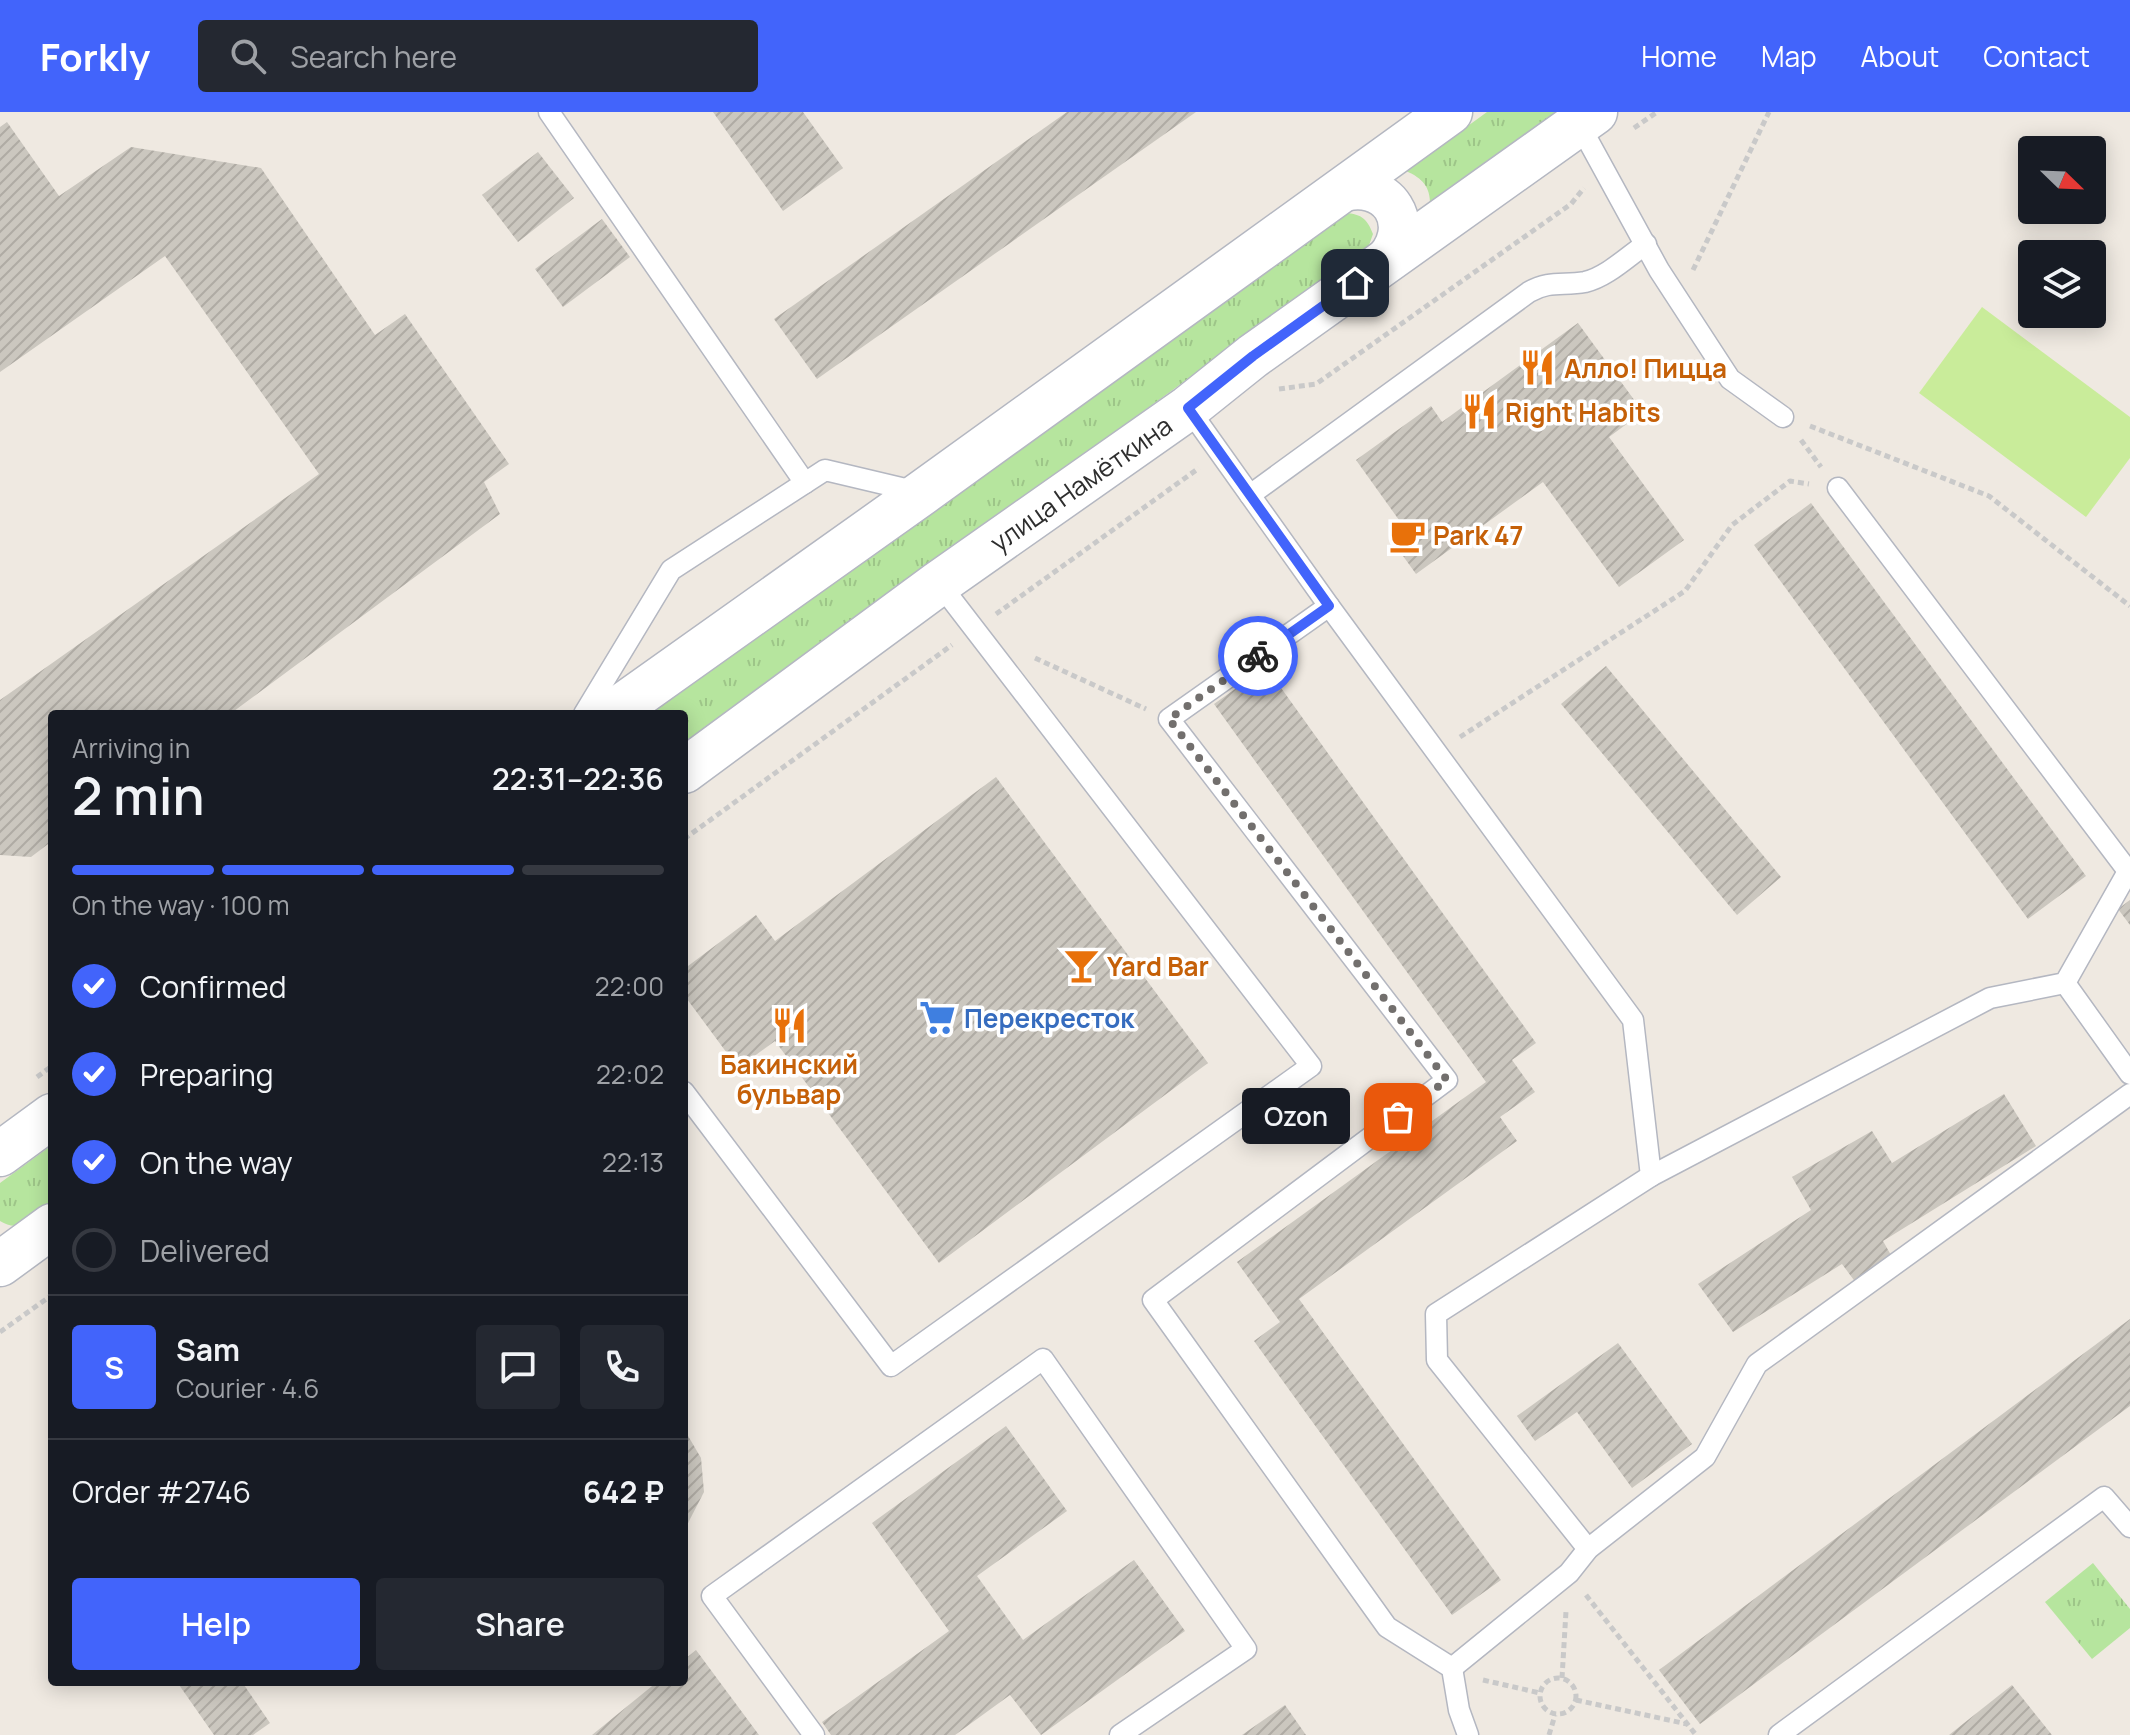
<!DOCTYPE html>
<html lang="en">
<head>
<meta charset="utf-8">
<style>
	:root { --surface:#171b24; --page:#242831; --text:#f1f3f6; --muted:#9ea1a6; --line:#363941; --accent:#4264fb }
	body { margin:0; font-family:Manrope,sans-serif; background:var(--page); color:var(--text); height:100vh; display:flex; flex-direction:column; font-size:30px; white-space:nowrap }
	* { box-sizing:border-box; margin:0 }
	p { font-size:26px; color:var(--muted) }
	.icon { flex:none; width:44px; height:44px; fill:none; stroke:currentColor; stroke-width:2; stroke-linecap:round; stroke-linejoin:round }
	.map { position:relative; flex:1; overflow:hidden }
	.sheet { position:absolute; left:48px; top:598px; width:640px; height:976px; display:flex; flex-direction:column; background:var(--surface); border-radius:8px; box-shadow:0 4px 20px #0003 }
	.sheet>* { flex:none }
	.needle { width:52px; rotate:113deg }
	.fabs { position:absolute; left:2018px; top:24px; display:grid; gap:16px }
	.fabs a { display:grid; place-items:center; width:88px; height:88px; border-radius:8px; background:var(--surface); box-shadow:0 4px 20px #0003; font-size:40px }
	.pin { position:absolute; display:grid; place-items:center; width:68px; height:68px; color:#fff; margin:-34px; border-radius:16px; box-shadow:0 4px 12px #0006 }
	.courier { position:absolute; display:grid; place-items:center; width:80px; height:80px; margin:-40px; border:6px solid #4264fb; border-radius:50%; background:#fff; color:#222; box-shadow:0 2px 10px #0007 }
	.bubble { position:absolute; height:56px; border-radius:8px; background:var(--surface); box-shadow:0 4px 20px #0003; font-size:26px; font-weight:600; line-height:56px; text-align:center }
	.overview em { font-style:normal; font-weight:600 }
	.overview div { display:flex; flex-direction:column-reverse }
	.overview { display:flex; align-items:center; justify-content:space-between; height:136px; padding:0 24px }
	h1 { font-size:52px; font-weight:600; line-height:60px }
	.bar { display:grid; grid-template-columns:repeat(4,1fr); gap:12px 8px; align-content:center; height:96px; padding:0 24px }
	.bar i { height:10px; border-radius:6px; background:var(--line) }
	.bar .active { background:var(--accent) }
	.bar p { grid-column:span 4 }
	.line { display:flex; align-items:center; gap:20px; padding:0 24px; border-top:2px solid var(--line) }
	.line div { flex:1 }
	.round { display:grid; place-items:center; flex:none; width:84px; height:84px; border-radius:8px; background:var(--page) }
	ol { padding:0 24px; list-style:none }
	li { display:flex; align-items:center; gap:24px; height:88px }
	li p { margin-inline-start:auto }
	li .icon { padding:8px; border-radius:50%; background:var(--accent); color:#fff; stroke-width:4 }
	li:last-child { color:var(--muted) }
	li i { width:44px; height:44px; border:4px solid var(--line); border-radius:50% }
	.primary-button { display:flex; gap:16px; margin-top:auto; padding:16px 24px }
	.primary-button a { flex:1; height:92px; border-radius:8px; background:var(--accent); color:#fff; font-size:32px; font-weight:600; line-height:92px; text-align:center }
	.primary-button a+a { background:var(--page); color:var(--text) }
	header { display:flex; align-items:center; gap:48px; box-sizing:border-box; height:112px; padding:0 40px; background:var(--accent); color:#fff }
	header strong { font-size:38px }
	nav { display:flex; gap:44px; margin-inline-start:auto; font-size:28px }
	.search { width:560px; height:72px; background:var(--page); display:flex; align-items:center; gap:20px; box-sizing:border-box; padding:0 28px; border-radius:8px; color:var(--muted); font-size:30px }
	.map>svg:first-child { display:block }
	.grass { fill:url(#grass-tufts) }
	.pitch { fill:#c9ec9a }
	.building { fill:url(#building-hatch) }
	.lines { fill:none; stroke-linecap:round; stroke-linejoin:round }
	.service-casing { stroke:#b4b7c1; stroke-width:23 }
	.minor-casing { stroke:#b4b7c1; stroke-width:43 }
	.tertiary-casing { stroke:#b4b7c1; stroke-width:47 }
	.path { stroke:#c9c9c9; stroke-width:5; stroke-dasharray:6 4; stroke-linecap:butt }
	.service { stroke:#fff; stroke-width:20 }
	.minor { stroke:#fff; stroke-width:40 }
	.tertiary { stroke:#fff; stroke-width:44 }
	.done { stroke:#726f6d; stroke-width:8; stroke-dasharray:0 14.4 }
	.route { stroke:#4264fb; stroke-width:10 }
	.labels { text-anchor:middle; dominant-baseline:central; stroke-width:7; stroke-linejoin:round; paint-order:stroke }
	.food-label { font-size:26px; font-weight:bold; fill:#c56008; stroke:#fff; text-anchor:start }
	.street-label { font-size:26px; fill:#2e2e2e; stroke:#fff }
	.shop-label { font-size:26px; font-weight:bold; fill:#366cbe; stroke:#fff; text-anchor:start }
</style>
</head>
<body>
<header>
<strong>Forkly</strong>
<div class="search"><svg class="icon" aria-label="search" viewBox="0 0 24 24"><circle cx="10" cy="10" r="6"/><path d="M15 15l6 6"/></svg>Search here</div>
<nav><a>Home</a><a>Map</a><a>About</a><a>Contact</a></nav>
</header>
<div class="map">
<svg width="2130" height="1623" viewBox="0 0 2130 1623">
	<defs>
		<pattern id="grass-tufts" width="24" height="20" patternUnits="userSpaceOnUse" patternTransform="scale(2)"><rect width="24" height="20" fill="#b6e59e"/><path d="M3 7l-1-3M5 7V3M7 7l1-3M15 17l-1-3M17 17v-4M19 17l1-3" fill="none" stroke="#9dc588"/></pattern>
		<pattern id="building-hatch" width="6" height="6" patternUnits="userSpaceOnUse" patternTransform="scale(2)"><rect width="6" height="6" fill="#cbc7bf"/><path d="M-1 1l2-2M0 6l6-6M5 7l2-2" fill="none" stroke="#afaba4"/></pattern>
	</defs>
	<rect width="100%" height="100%" fill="#efe9e1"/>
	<g class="grass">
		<path d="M1487,0H1561L1430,96C1431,76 1424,67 1406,59Z"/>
		<path d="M1342,101C1360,101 1367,106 1373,122L1368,136L684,633V602H648Z"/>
		<path d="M52,1033V1092C35,1105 20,1122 0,1109V1071Z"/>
		<path d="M2093,1451L2130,1497V1516L2092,1547L2045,1490Z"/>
	</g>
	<path class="pitch" d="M1982,195L2130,305V346L2086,405L1919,281Z"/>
	<g class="building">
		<path d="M713,0H803L843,56L783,99Z"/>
		<path d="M1067,0H1196L817,267L774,207Z"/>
		<path d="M7,10L59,84L131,35L261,56L375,223L405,202L509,352L484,370L500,402L230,602H52V729L31,745L0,743V588L319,362L165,144L0,260V15Z"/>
		<path d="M538,40L574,86L518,130L482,83Z"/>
		<path d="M602,107L630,145L563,195L535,157Z"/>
		<path d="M1578,211L1643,300L1609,325L1684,428L1619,475L1543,370L1416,462L1390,426L1404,415L1356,348L1431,294L1442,310Z"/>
		<path d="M1811,391L2086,764L2028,807L1754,433Z"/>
		<path d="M1606,554L1781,765L1737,803L1561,592Z"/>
		<path d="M1266,555L1536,931L1512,948L1535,980L1500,1005L1517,1029L1299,1187L1501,1468L1452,1503L1254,1229L1280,1210L1237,1150L1486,970L1214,592Z"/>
		<path d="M996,665L1208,951L939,1151L775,929L738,956L684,883V857L756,803L775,829Z"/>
		<path d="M2130,788V813L2118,797Z"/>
		<path d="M2004,982L2036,1034L1883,1129L1896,1152L1859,1175L1842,1152L1733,1220L1698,1172L1811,1098L1792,1065L1872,1019L1892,1051Z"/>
		<path d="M2130,1207V1294L1700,1612L1659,1558Z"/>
		<path d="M1618,1231L1692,1332L1632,1376L1577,1300L1535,1329L1517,1304Z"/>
		<path d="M1006,1314L1067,1399L977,1464L1023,1528L1134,1448L1185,1519L1041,1623L1010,1583L955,1623H831L822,1610L949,1519L872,1411Z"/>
		<path d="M684,1317L701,1346L704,1380L688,1411L684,1413Z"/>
		<path d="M696,1538L759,1623H592L657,1570H684V1548Z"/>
		<path d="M177,1570H242L270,1611L253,1623H214Z"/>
		<path d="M2012,1573L2052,1623H1949Z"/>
		<path d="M1285,1593L1306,1623H1242Z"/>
	</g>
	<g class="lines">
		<defs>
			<g id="service">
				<path d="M549,0L805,371"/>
				<path d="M1579,12L1659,158L1730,267L1783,305"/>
				<path d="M1188,296L1329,494L1633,908L1651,1064L1436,1202L1437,1248L1588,1437"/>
				<path d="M1838,376L2128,759"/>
				<path d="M1250,383L1529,180C1550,168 1563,174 1585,170C1607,165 1628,144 1646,132"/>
				<path d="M1329,494L1169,607L1447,968L1153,1188L1387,1515L1452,1556L1459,1598L1468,1623"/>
				<path d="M584,602L671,458L825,358L918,380"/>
				<path d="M2065,871L2130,962"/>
				<path d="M684,980L891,1254L1311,954L939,471"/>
				<path d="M1651,1064L1990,886L2065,871L2130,756"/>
				<path d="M1452,1556L1569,1461L1588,1437L1705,1345L1757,1252L2130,982"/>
				<path d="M814,1623L712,1484L1043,1247L1246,1537L1120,1623"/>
				<path d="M1779,1623L2104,1385L2130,1415"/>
			</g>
			<path id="minor" d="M1335,82C1388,61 1422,115 1380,153"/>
			<g id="tertiary">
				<path d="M611,602L922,381L1450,0"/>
				<path id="s1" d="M684,659L939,471L1188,296L1253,244L1595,0"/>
				<path d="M0,1042L52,1004"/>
				<path d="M0,1152L52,1114"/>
			</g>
		</defs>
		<use href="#service" class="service-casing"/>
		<use href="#minor" class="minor-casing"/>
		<use href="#tertiary" class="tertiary-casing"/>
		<g class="path">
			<path d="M1634,16L1657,0"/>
			<path d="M1693,158L1769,0"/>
			<path d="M1279,277L1316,272L1571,92L1584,76"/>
			<path d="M1810,314L1989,384L2130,494"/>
			<path d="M1801,328L1821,355"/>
			<path d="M996,502L1199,356"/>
			<path d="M1035,546L1146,597"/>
			<path d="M1460,625L1685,479L1732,413L1790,369L1809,372"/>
			<path d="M684,727L952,533"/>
			<path d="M37,965L52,954"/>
			<path d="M0,1220L52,1183"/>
			<path d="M1586,1483L1696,1623"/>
			<circle cx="1558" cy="1584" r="18"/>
			<path d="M1562,1566L1566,1499"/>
			<path d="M1483,1568L1540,1581"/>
			<path d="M1576,1588L1687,1612"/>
			<path d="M1549,1623L1555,1603"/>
		</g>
		<use href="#service" class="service"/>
		<use href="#minor" class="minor"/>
		<use href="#tertiary" class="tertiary"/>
	</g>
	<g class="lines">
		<path class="done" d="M1258,544L1169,607L1447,968L1398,1005"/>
		<path class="route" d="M1258,544L1329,494L1188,296L1253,244L1355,171"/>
	</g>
	<defs>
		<symbol id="restaurant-bare" viewBox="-9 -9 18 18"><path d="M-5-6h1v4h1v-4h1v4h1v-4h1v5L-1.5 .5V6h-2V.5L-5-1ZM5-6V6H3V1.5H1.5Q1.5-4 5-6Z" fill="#e8710a" stroke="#fff" stroke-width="2.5" paint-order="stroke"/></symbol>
		<symbol id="cafe-bare" viewBox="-9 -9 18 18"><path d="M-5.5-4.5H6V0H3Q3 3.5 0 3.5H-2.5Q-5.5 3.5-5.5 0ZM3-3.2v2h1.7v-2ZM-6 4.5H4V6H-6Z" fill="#e8710a" stroke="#fff" stroke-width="2.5" paint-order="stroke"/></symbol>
		<symbol id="bar-bare" viewBox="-9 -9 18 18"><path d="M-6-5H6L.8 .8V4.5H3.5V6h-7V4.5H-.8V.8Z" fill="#e8710a" stroke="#fff" stroke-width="2.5" paint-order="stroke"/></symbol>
		<symbol id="supermarket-bare" viewBox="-9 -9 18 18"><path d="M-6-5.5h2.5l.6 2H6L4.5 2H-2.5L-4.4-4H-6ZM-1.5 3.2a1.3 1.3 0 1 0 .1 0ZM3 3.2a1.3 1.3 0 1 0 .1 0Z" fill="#3f7fe0" stroke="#fff" stroke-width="2.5" paint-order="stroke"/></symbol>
	</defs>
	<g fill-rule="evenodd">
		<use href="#restaurant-bare" x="1512" y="230" width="51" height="51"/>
		<use href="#restaurant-bare" x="1454" y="274" width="51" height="51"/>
		<use href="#cafe-bare" x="1382" y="398" width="51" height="51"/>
		<use href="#bar-bare" x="1056" y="828" width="51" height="51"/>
		<use href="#supermarket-bare" x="912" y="880" width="51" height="51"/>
		<use href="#restaurant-bare" x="764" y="888" width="51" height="51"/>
	</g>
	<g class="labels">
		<g class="food-label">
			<text x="1564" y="256">Алло! Пицца</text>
			<text x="1505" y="300">Right Habits</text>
			<text x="1433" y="423">Park 47</text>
			<text x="1107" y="854">Yard Bar</text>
			<text x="789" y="952" text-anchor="middle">Бакинский<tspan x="789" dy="30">бульвар</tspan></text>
		</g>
		<g class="street-label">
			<text stroke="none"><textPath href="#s1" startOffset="490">улица Намёткина</textPath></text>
		</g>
		<g class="shop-label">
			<text x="964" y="906">Перекресток</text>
		</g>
	</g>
</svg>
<div class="fabs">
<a><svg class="needle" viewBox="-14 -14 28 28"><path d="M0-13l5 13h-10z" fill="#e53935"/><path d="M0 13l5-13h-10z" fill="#9ea1a6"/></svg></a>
<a><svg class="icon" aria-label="layers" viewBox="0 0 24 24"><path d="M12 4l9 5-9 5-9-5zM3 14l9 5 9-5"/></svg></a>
</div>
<div class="pin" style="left:1398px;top:1005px;background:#ea580c"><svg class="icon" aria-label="bag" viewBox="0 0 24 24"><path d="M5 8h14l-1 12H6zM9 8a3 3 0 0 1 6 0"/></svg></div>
<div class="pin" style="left:1355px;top:171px;background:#1f2937"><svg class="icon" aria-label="home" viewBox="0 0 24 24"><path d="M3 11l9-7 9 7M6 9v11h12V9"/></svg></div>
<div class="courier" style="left:1258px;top:544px"><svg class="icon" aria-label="bike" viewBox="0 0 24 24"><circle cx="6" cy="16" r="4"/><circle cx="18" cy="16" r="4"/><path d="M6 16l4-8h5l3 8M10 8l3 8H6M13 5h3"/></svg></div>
<div class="bubble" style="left:1242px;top:976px;width:108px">Ozon</div>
<section class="sheet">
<div class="overview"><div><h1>2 min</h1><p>Arriving in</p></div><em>22:31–22:36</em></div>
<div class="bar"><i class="active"></i><i class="active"></i><i class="active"></i><i></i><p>On the way · 100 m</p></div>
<ol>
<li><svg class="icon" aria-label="check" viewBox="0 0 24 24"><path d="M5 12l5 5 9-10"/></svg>Confirmed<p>22:00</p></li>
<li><svg class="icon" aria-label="check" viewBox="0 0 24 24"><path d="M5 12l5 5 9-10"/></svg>Preparing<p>22:02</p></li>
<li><svg class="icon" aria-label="check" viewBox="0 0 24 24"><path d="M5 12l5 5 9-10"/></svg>On the way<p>22:13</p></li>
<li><i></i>Delivered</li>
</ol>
<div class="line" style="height:144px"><b class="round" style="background:var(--accent);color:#fff">S</b><div><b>Sam</b><p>Courier · 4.6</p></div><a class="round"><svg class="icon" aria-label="chat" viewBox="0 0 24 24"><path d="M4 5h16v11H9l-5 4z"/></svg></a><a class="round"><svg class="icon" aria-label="phone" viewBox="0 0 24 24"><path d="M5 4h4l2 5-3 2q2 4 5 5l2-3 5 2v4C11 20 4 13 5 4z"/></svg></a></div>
<div class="line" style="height:104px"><div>Order #2746</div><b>642 ₽</b></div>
<div class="primary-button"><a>Help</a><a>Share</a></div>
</section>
</div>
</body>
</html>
